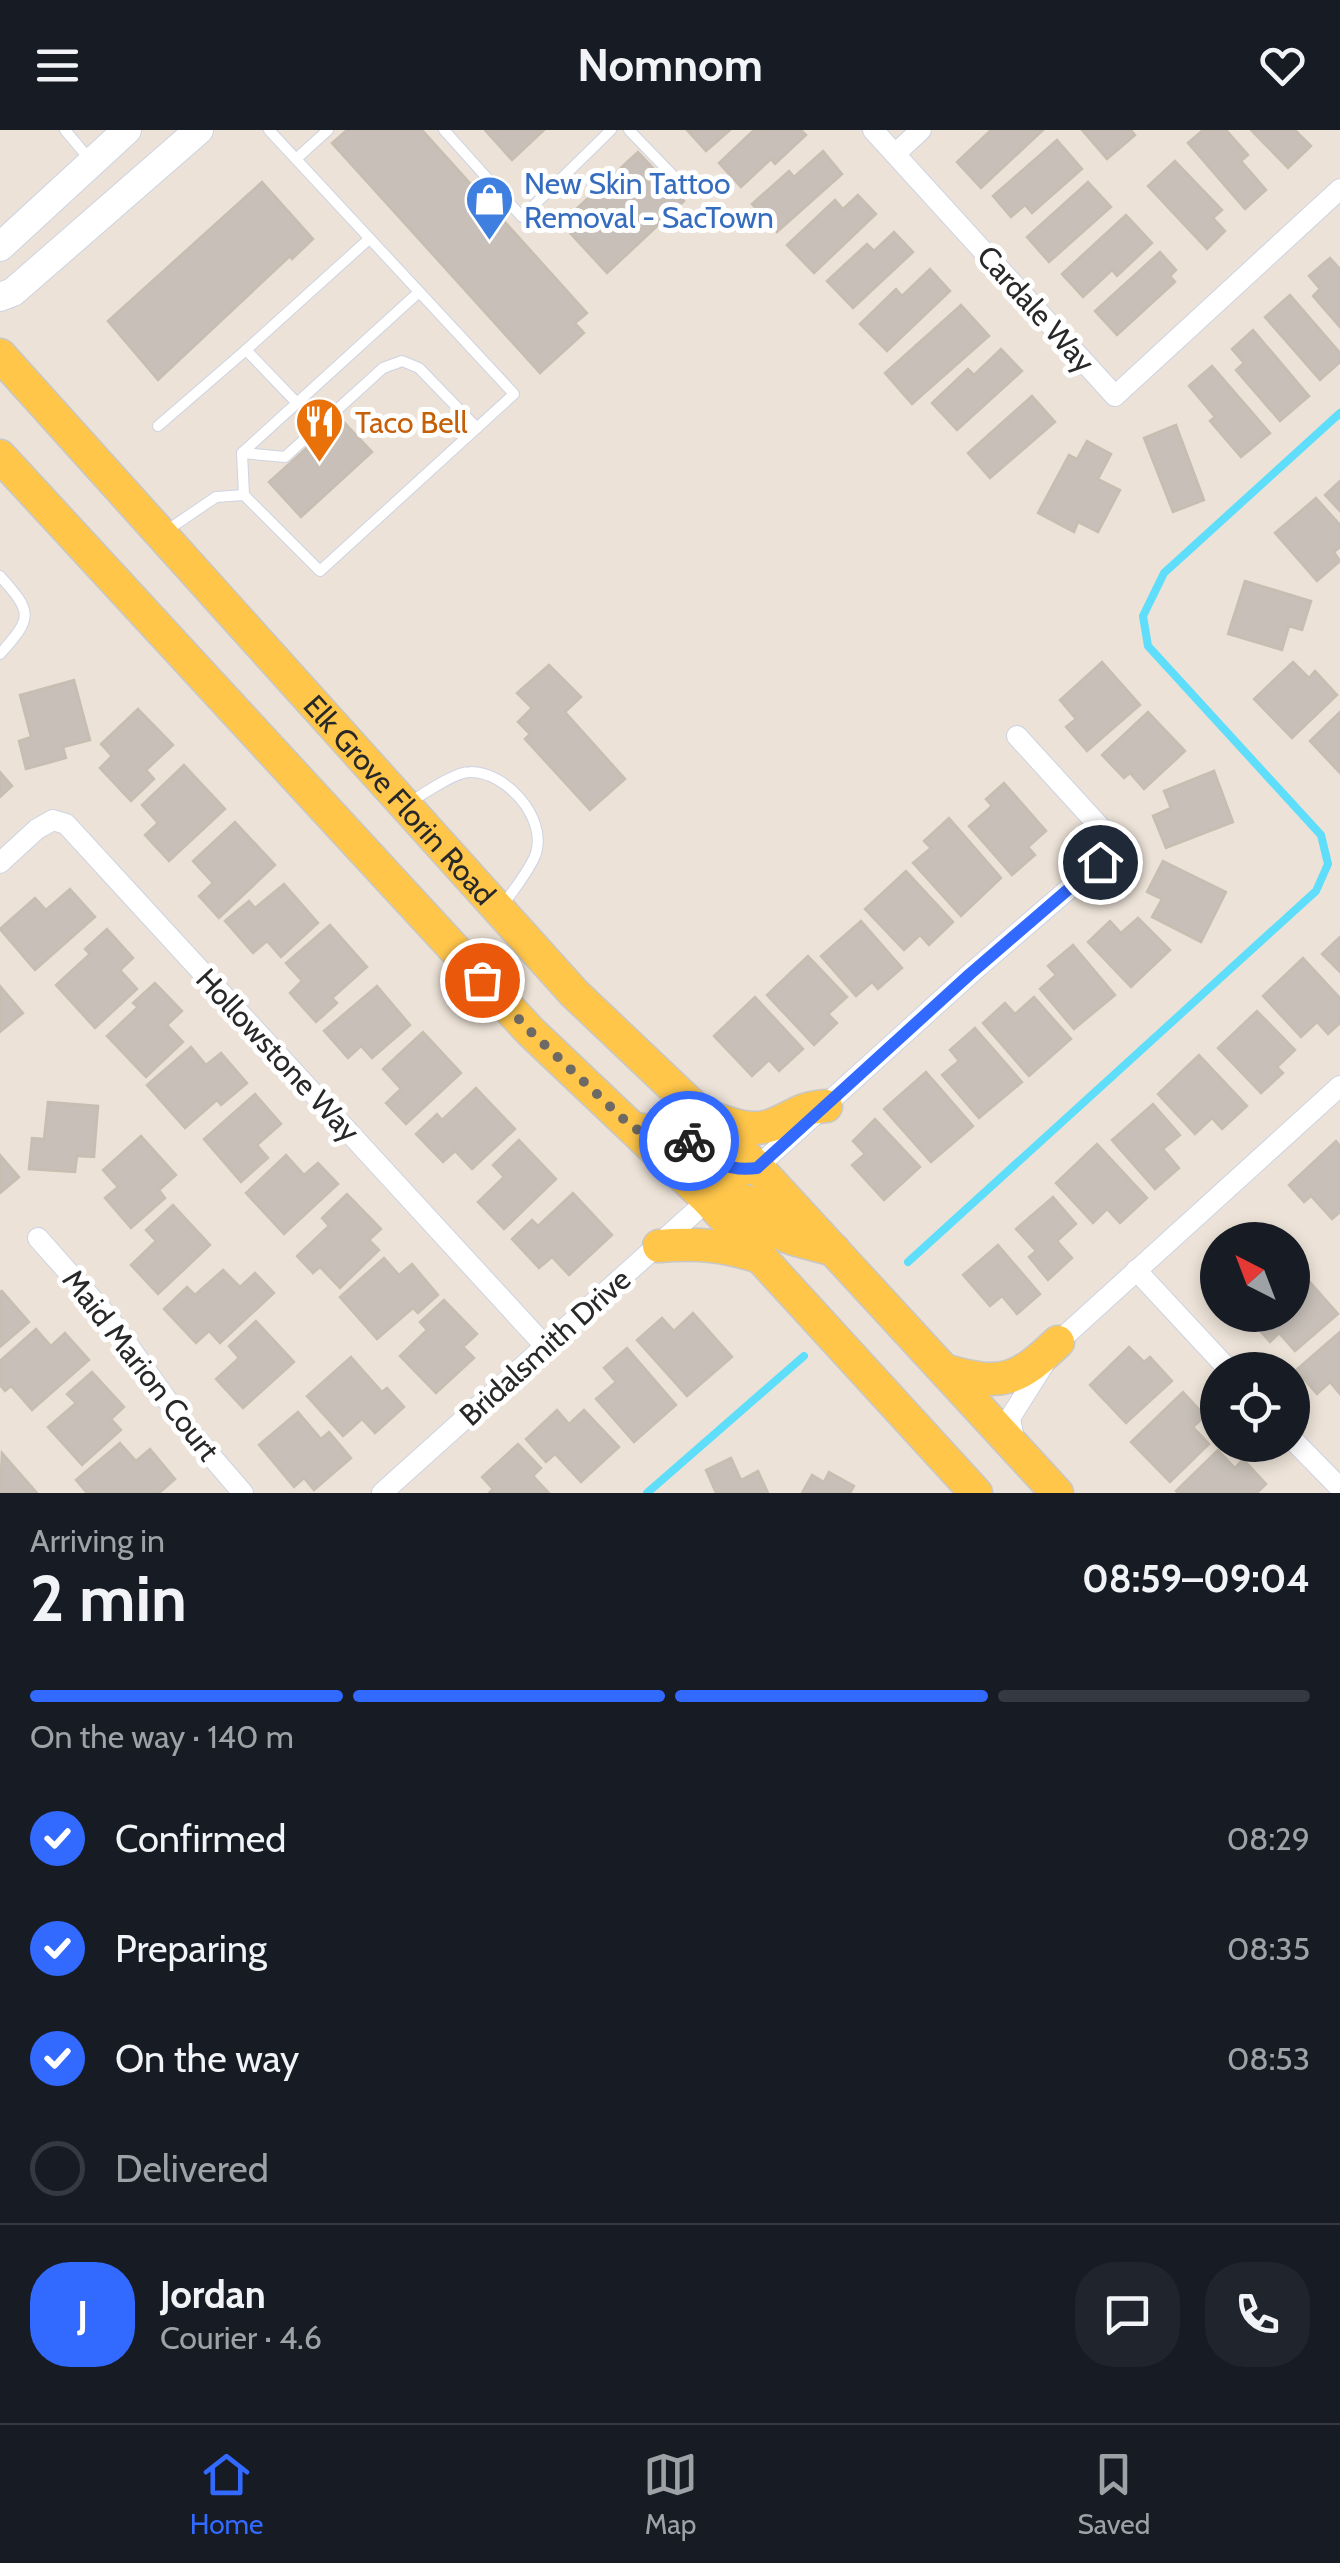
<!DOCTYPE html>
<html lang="en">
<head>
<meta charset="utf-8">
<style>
	:root { --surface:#171b24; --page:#20242c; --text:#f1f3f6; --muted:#9ea1a6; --line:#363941; --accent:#3269ff }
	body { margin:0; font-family:Cabin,sans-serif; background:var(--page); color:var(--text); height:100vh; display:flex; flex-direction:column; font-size:38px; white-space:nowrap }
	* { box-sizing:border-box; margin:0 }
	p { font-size:32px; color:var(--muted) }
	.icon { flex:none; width:55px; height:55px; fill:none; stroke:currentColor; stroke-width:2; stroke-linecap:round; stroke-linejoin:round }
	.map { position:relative; height:1363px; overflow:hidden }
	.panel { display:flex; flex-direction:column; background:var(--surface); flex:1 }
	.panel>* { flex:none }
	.needle { width:65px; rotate:318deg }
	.tools { position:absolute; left:1200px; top:1092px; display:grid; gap:20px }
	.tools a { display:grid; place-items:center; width:110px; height:110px; border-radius:50%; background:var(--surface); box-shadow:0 5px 15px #0003; font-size:50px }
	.pin { position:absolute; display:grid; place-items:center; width:85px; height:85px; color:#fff; margin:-42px; border:5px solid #fff; border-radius:50%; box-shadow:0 2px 10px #0007 }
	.courier { position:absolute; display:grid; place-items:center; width:100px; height:100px; margin:-50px; border:8px solid #3269ff; border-radius:50%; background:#fff; color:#222; box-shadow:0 2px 12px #0007 }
	.head em { font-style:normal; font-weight:800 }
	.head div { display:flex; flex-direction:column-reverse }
	.head { display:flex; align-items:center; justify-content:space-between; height:170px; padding:0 30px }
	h1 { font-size:65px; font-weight:800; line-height:75px }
	.bar { display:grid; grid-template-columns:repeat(4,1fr); gap:15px 10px; align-content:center; height:120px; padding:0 30px }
	.bar i { height:12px; border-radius:8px; background:var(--line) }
	.bar .current { background:var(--accent) }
	.bar p { grid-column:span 4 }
	.line { display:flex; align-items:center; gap:25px; padding:0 30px; border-top:2px solid var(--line) }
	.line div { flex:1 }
	.round { display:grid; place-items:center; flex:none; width:105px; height:105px; border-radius:40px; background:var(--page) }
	ol { padding:0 30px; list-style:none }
	li { display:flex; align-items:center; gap:30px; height:110px }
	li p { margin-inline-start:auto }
	li .icon { padding:10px; border-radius:50%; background:var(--accent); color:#fff; stroke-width:4 }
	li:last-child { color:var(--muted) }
	li i { width:55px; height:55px; border:5px solid var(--line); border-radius:50% }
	header { display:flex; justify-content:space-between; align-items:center; height:130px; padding:0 30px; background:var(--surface); font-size:45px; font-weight:800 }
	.tabs { display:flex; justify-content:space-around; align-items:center; height:140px; border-top:2px solid var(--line); background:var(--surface); font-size:28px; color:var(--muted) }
	.tabs a { display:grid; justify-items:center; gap:5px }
	.tabs .current { color:var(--accent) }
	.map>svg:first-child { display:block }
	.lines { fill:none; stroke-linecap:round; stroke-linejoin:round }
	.stream { stroke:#5edefb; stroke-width:8 }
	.building { fill:#c7bfb8; stroke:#c7beb1; stroke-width:2.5 }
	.lane-casing { stroke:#cdd3e3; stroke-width:12 }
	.street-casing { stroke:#cdd3e3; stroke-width:22 }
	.secondary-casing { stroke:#cdd3e3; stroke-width:30 }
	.primary-casing { stroke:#c7c7c7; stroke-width:35 }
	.lane { stroke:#fff; stroke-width:10 }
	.street { stroke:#fff; stroke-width:20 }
	.secondary { stroke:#fff; stroke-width:28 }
	.primary { stroke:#ffc64a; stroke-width:32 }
	.done { stroke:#6d6965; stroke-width:10; stroke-dasharray:0 18 }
	.route { stroke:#3269ff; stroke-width:12 }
	.labels { text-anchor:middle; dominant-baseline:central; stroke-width:10; stroke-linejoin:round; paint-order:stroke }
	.shop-label { font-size:30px; fill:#366cbe; stroke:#fff; text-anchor:start }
	.street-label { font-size:30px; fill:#282828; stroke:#fff }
	.food-label { font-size:30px; fill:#c56008; stroke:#fff; text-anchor:start }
</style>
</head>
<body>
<header><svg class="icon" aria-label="menu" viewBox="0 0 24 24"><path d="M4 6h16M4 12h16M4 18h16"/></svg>Nomnom<svg class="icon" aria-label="heart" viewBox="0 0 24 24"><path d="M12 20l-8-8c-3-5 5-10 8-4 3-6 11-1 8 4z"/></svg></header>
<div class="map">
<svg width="1340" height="1363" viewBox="0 0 1340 1363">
	<rect width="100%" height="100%" fill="#ece2d7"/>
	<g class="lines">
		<g class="stream">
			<path d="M908,1132L1316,761L1328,734L1321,705L1148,516L1143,486L1164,443L1340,283"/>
			<path d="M647,1363L804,1226"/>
		</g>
	</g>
	<g class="building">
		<path d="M347,0H422L587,183L575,193L584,203L540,243L332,13Z"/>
		<path d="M485,0H544L512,30Z"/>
		<path d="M687,0H730L706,21Z"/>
		<path d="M754,0H801L806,5L775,34L771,29L741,57L719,33Z"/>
		<path d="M991,0H1043L981,58L957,32Z"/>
		<path d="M1082,0H1131L1135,5L1107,29Z"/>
		<path d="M1203,0H1226L1248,25L1241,31L1266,60L1245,79L1188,13Z"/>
		<path d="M1251,0H1295L1311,16L1288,38Z"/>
		<path d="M1057,10L1082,39L1032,83L1025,75L1011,87L993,66Z"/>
		<path d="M823,21L842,44L777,102L752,74L789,41L794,47Z"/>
		<path d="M638,22L684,71L607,143L561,93Z"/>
		<path d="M1175,31L1222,80L1213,88L1225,101L1207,119L1148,56Z"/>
		<path d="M262,52L313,109L292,129L290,126L158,250L108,191Z"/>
		<path d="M1088,52L1111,77L1049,132L1027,107Z"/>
		<path d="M858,65L876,84L814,143L787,115L835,70L843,79Z"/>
		<path d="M1126,85L1152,113L1117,146L1112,140L1083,167L1062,144Z"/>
		<path d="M894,102L913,122L853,178L827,151L867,114L874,121Z"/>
		<path d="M1160,122L1176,140L1170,146L1175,152L1117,205L1095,181Z"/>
		<path d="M1330,128L1340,139V197L1313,166L1320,159L1309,146Z"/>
		<path d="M930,139L950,161L887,221L860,194L896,159L902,166Z"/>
		<path d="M1290,165L1340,223V232L1320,250L1265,187Z"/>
		<path d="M961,175L989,206L912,274L885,243Z"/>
		<path d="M1253,200L1309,266L1280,291L1236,240L1244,233L1232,219Z"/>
		<path d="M1001,219L1022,241L957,300L932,273L968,239L974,245Z"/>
		<path d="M1212,236L1270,303L1241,327L1210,291L1215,287L1189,256Z"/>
		<path d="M1032,266L1055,292L990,348L968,323Z"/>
		<path d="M340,288L372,322L301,387L269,352Z"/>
		<path d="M1176,295L1204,370L1173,382L1144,308Z"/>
		<path d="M1087,311L1111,324L1098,349L1120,360L1098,402L1078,392L1074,402L1038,383L1069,325L1077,329Z"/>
		<path d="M1340,351V381L1325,365Z"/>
		<path d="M1316,368L1340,395V417L1334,422L1340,431L1317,451L1275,403Z"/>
		<path d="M1245,451L1311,471L1302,500L1289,496L1282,520L1228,504Z"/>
		<path d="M1102,532L1140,575L1087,621L1066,597L1076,589L1060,570Z"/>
		<path d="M1293,532L1309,548L1315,541L1337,565L1292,608L1254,569Z"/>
		<path d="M549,535L581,567L565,582L625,649L590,680L525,609L530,604L518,592L532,578L517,563Z"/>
		<path d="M74,550L90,610L63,617L66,628L26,639L19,611L31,607L20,565Z"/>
		<path d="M138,579L173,615L146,640L154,649L131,671L100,638L112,626L101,614Z"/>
		<path d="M1148,582L1185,621L1144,659L1130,643L1124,648L1102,625Z"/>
		<path d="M1340,582V643L1310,611Z"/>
		<path d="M184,635L225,679L169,731L145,705L158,693L142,675Z"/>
		<path d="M1214,641L1233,692L1166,718L1153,686L1171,678L1164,661Z"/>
		<path d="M0,642L12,656L0,667Z"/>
		<path d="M1004,653L1046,701L1028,717L1035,725L1012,745L969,696L992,676L986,669Z"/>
		<path d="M949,688L1001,748L961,786L913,733L931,718L924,711Z"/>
		<path d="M235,692L275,735L219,788L199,766L213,753L193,731Z"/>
		<path d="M1163,731L1226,762L1201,812L1152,787L1162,769L1147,762Z"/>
		<path d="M906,741L953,792L929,815L920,805L904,820L865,779Z"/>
		<path d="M284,754L318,793L281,827L267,811L253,823L225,791L249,771L255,778Z"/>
		<path d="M70,759L95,787L35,840L0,799L35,768L46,780Z"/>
		<path d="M1138,788L1170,820L1131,857L1088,812L1110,791L1121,803Z"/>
		<path d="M861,791L902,838L878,859L872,852L856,866L821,826Z"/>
		<path d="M330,795L367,837L332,868L337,873L316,892L290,863L302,851L286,833Z"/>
		<path d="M107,799L133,828L120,840L137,859L95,898L56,855L90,824L85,819Z"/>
		<path d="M1340,807V842L1322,824Z"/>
		<path d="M1073,815L1115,865L1074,899L1040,859L1056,845L1048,836Z"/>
		<path d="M808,826L847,867L828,884L837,893L814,915L767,865Z"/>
		<path d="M1303,828L1340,868V893L1328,904L1317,892L1301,907L1263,866Z"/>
		<path d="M155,853L182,881L167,895L183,912L146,947L107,906L138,877L133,873Z"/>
		<path d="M0,856L23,883L0,902Z"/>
		<path d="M377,856L410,895L372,928L361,916L348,928L324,901Z"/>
		<path d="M755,867L803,919L779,941L769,930L752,946L714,906Z"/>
		<path d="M1034,867L1071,909L1029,946L983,893L1005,873L1015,884Z"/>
		<path d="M1257,881L1295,920L1277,937L1283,943L1261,963L1218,918Z"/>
		<path d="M975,898L1022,952L979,988L942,945L959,931L950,920Z"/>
		<path d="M423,902L461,943L406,994L386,973L401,959L383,939Z"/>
		<path d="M191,917L206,935L221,923L247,953L221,975L217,970L185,998L147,955Z"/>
		<path d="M1199,925L1247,976L1222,999L1212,988L1195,1004L1158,964Z"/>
		<path d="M926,942L973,996L931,1032L884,979Z"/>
		<path d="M476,958L515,999L472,1039L455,1021L443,1032L416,1004L437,984L442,990Z"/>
		<path d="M255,964L281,994L257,1015L268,1028L241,1052L204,1009Z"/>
		<path d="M48,972L98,976L94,1027L77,1026L75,1042L29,1039L32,1008L44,1009Z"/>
		<path d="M1153,974L1180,1005L1163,1019L1179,1038L1155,1059L1112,1010Z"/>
		<path d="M875,989L920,1037L884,1070L852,1035L865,1024L853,1011Z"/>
		<path d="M141,1006L176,1045L159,1060L165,1068L131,1098L105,1068L118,1057L103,1040Z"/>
		<path d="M519,1010L556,1049L504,1099L478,1072L504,1047L493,1035Z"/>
		<path d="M1336,1011L1340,1016V1082L1332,1089L1311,1066L1304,1072L1289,1055Z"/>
		<path d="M1097,1014L1147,1068L1120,1093L1107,1079L1093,1093L1056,1053Z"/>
		<path d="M0,1025L19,1047L0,1063Z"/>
		<path d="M286,1025L304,1045L318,1033L338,1054L284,1104L246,1063Z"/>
		<path d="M573,1063L612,1105L569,1145L552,1127L539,1138L512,1109L532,1090L538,1096Z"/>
		<path d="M347,1064L381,1099L369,1110L379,1120L340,1158L320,1137L313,1143L297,1126L329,1096L322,1088Z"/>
		<path d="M1053,1067L1076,1094L1057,1111L1072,1128L1048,1150L1029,1127L1036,1121L1016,1099Z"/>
		<path d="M173,1075L210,1115L158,1164L131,1135L156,1111L146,1100Z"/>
		<path d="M1246,1095L1260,1110H1230Z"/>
		<path d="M998,1115L1040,1164L1017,1184L1002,1166L990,1176L963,1145Z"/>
		<path d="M1218,1122V1146L1206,1133Z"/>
		<path d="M384,1128L399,1145L412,1134L438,1165L418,1183L413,1178L377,1209L340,1167Z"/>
		<path d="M223,1140L240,1157L255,1143L274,1163L220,1213L209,1201L196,1213L164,1179L187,1157L195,1165Z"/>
		<path d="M1301,1142L1338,1184L1295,1221L1279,1203L1270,1212L1248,1187L1292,1185V1149Z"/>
		<path d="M2,1161L29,1192L1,1216L0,1162Z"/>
		<path d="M444,1170L477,1204L463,1217L474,1228L436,1263L400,1226L427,1200L420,1192Z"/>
		<path d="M693,1183L732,1227L687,1266L637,1210L662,1188L674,1201Z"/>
		<path d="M256,1191L294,1232L243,1278L216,1249L239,1228L229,1216Z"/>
		<path d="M36,1199L51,1216L65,1203L89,1230L32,1280L11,1256L5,1261L0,1255V1231Z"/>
		<path d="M1340,1202V1264L1330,1252L1317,1264L1296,1240Z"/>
		<path d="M1129,1217L1144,1232L1150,1227L1172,1251L1126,1293L1090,1255Z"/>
		<path d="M627,1218L676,1275L634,1312L596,1269L616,1252L604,1238Z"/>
		<path d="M351,1227L382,1262L387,1258L404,1277L375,1303L362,1289L343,1306L307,1266Z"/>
		<path d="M92,1242L124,1277L111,1289L121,1300L82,1335L48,1297L76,1273L67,1264Z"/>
		<path d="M1183,1262L1205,1286L1193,1297L1209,1314L1170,1352L1131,1312Z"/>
		<path d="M557,1280L569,1294L584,1280L619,1317L581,1352L555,1324L546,1332L526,1309Z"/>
		<path d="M298,1282L321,1309L329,1302L351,1328L314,1360L304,1348L294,1357L259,1315Z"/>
		<path d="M120,1313L136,1331L150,1319L175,1349L159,1363H87L76,1350Z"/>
		<path d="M518,1314L541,1338L533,1346L549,1363H489L493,1359L482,1347Z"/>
		<path d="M1218,1320L1235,1338L1243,1329L1266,1354L1257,1363H1178L1176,1361Z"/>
		<path d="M2,1323L37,1363H0Z"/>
		<path d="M731,1328L741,1350L758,1341L768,1363H716L706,1340Z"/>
		<path d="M829,1342L854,1356L850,1363H802L812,1345L824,1352Z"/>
	</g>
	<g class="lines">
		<defs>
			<g id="lane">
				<path d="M65,0L91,31"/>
				<path d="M444,0L522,87L611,0"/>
				<path d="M629,0L683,56"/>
				<path d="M296,29L328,0"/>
				<path d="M297,273L246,220L369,109"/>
				<path d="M158,296L246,220"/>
				<path d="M242,323L285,327L383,238L402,231L419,238L477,298"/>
				<path d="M244,365L242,323L419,162"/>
				<path d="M163,403L216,367L244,365L320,441L514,264L269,0"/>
				<path d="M0,446C33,483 33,487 0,524"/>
				<path d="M407,674C422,665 454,642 470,642C505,641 547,687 536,723C530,741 512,761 502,777"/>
			</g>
			<g id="street">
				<path d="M873,0L1115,266L1340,59"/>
				<path d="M895,24L921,0"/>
				<path d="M0,733L37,699L53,690L66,694L546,1217"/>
				<path d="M757,1037L970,844L1100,732L1108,716L1101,698L1017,606"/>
				<path d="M38,1108L109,1188L186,1297L243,1363"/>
				<path d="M1136,1140L1229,1240"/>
				<path d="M1292,1309L1340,1358"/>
				<path d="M1015,1315L1010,1288L1058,1212L1340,956"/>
				<path d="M382,1363L708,1070"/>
			</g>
			<g id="secondary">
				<path d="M0,117L127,0"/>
				<path d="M0,167L13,162L199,0"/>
			</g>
			<g id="primary">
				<path id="s1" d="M0,225L574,863L757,1037L1057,1363"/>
				<path d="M0,326L530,901L708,1070L976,1363"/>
				<path d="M707,986C728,993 750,1003 772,995C795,986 799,978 826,976"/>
				<path d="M634,999C649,1001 667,1001 681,1006C715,1017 703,1046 757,1037"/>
				<path d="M708,1070C766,1060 751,1090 788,1107C803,1113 819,1115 834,1120"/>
				<path d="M659,1116C697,1113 726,1115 762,1128"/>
				<path d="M947,1241C1003,1257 1018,1250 1058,1212"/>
			</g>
		</defs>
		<use href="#lane" class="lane-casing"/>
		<use href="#street" class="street-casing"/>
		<use href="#secondary" class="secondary-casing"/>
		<use href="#primary" class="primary-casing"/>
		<use href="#lane" class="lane"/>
		<use href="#street" class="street"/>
		<use href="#secondary" class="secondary"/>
		<use href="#primary" class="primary"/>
	</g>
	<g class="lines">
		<path class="done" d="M482,850L530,901L634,999L684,1006L689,1011"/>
		<path class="route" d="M689,1011C712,1031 726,1042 757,1038L970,844L1100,732"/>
	</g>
	<defs>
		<symbol id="shop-pin" viewBox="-11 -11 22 30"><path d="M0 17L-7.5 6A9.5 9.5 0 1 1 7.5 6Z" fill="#3f7fe0" stroke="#fff"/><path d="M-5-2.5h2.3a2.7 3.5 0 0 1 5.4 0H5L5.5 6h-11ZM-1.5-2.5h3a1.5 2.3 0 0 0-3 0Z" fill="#fff"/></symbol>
		<symbol id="restaurant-pin" viewBox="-11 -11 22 30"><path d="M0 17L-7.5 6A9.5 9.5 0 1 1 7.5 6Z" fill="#e8710a" stroke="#fff"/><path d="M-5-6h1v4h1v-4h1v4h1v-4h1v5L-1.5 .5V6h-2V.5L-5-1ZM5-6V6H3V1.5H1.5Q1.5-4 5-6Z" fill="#fff"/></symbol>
	</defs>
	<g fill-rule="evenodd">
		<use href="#shop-pin" x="462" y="42" width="55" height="75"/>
		<use href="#restaurant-pin" x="292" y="264" width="55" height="75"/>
	</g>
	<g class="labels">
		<g class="shop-label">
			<text x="524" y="53">New Skin Tattoo<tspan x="524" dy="34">Removal - SacTown</tspan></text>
		</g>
		<g class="street-label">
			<text transform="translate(1036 179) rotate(48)">Cardale Way</text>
			<text stroke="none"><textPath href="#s1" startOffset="598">Elk Grove Florin Road</textPath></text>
			<text transform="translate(278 925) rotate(47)">Hollowstone Way</text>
			<text transform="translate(545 1217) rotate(-42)">Bridalsmith Drive</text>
			<text transform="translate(141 1235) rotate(52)">Maid Marion Court</text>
		</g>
		<g class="food-label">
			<text x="355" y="292">Taco Bell</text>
		</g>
	</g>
</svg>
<div class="tools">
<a><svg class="needle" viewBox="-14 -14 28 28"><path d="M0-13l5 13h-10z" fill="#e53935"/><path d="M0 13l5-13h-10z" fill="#9ea1a6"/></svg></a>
<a><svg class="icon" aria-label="locate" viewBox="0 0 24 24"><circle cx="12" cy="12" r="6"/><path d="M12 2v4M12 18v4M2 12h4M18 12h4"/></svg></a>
</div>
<div class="pin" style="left:482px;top:850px;background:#ea580c"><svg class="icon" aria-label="bag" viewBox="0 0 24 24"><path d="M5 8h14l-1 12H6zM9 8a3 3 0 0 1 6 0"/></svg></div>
<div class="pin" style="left:1100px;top:732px;background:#1f2937"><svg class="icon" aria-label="home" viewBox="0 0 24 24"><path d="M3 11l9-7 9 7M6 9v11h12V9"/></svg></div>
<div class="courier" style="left:689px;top:1011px"><svg class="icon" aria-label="bike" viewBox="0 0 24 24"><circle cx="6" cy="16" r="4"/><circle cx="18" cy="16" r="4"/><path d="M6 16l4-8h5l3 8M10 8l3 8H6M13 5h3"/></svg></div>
</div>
<section class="panel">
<div class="head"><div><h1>2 min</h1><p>Arriving in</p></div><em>08:59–09:04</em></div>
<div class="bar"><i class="current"></i><i class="current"></i><i class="current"></i><i></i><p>On the way · 140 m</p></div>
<ol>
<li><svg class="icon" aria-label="check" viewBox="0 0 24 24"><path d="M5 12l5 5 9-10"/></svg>Confirmed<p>08:29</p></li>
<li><svg class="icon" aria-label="check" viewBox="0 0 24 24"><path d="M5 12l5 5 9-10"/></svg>Preparing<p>08:35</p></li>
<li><svg class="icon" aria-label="check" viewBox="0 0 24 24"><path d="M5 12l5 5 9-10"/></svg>On the way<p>08:53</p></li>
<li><i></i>Delivered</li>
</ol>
<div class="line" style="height:180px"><b class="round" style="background:var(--accent);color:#fff">J</b><div><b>Jordan</b><p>Courier · 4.6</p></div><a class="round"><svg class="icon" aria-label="chat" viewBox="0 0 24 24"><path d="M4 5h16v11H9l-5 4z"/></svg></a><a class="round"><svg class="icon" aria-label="phone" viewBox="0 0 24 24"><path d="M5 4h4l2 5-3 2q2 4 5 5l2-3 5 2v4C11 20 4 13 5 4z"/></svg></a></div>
</section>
<nav class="tabs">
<a class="current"><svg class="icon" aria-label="home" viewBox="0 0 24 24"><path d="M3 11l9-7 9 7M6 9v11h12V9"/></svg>Home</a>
<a><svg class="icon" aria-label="map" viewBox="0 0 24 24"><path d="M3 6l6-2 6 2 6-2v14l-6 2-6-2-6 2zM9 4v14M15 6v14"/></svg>Map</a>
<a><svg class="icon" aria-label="saved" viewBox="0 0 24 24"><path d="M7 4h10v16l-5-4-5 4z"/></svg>Saved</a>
</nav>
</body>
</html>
